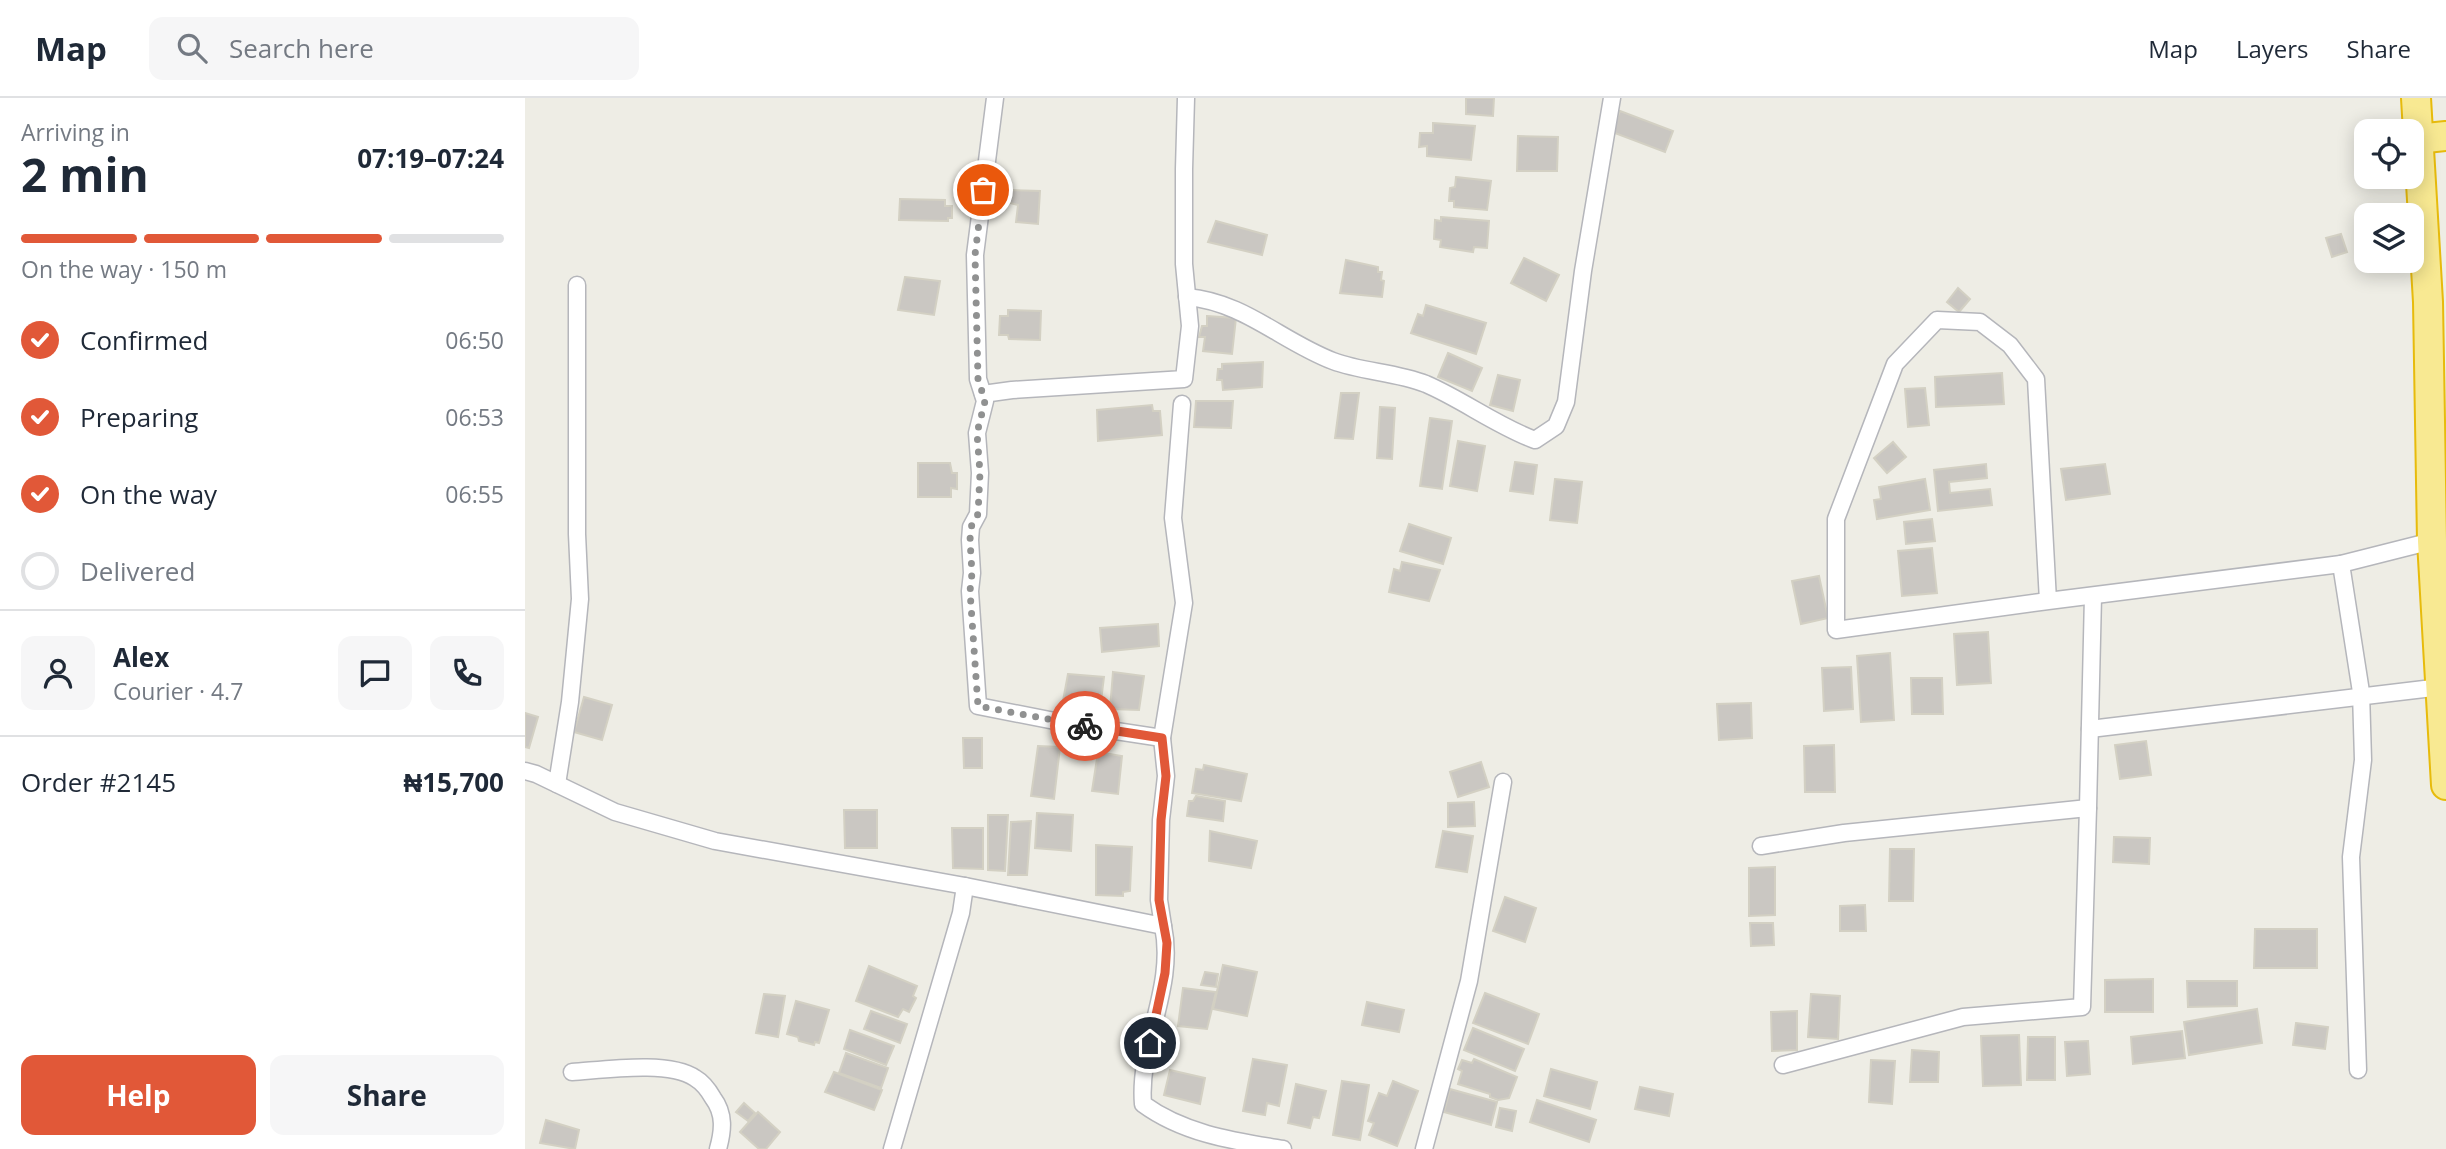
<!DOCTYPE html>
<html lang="en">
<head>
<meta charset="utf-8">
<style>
	:root { --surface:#fff; --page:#f6f6f7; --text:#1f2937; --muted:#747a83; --line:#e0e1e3; --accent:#e15838 }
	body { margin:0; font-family:"Open Sans",sans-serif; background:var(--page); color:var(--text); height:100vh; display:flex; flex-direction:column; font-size:26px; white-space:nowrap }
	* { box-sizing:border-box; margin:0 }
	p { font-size:23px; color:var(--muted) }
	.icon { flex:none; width:38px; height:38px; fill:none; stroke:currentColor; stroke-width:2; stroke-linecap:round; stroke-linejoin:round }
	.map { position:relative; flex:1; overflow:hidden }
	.drawer { display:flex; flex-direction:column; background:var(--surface); width:525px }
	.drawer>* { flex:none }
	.fabs { position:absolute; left:1829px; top:21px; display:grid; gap:14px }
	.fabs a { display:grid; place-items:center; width:70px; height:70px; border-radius:14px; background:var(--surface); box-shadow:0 4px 18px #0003; font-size:35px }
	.pin { position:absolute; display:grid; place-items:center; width:60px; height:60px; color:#fff; margin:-30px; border:4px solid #fff; border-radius:50%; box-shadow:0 2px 7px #0007 }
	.courier { position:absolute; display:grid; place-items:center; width:70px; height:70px; margin:-35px; border:5px solid #e15838; border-radius:50%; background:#fff; color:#222; box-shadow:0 2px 9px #0007 }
	.head em { font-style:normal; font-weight:700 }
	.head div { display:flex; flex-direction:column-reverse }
	.head { display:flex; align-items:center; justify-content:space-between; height:119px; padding:0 21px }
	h1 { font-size:46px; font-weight:700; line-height:52px }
	.bar { display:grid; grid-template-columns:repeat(4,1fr); gap:10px 7px; align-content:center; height:84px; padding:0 21px }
	.bar i { height:9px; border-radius:5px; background:var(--line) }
	.bar .active { background:var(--accent) }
	.bar p { grid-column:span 4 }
	.line { display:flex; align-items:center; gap:18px; padding:0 21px; border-top:2px solid var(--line) }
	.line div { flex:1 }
	.round { display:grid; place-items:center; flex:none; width:74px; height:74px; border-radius:14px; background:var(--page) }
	ol { padding:0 21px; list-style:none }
	li { display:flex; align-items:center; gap:21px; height:77px }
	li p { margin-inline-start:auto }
	li .icon { padding:7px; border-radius:50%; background:var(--accent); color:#fff; stroke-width:4 }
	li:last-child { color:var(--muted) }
	li i { width:38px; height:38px; border:4px solid var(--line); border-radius:50% }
	.button { display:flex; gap:14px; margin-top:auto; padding:14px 21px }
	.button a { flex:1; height:80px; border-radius:14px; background:var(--accent); color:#fff; font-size:28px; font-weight:700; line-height:80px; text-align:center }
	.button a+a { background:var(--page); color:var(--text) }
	header { display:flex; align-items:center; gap:42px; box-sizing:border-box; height:98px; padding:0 35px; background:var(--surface); border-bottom:2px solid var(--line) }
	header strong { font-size:33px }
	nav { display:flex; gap:38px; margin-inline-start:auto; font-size:24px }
	.search { width:490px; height:63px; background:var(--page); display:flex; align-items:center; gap:18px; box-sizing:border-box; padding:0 24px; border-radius:14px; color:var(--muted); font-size:26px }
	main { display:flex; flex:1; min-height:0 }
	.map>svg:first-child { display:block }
	.building { fill:#cac7c2; stroke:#d3d0c3; stroke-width:2 }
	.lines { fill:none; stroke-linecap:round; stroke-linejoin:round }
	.street-casing { stroke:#b5b6bb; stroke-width:19 }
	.highway-casing { stroke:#e7bb0c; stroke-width:32 }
	.street { stroke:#fff; stroke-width:16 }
	.highway { stroke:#f8e992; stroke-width:28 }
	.done { stroke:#909191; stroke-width:7; stroke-dasharray:0 12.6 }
	.route { stroke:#e15838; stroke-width:9 }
</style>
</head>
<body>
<header>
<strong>Map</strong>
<div class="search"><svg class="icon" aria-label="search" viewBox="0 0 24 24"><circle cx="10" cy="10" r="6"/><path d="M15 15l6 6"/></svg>Search here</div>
<nav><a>Map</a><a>Layers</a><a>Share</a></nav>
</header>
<main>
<section class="drawer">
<div class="head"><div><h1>2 min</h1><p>Arriving in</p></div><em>07:19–07:24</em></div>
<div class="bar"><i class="active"></i><i class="active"></i><i class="active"></i><i></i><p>On the way · 150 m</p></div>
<ol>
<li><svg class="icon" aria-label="check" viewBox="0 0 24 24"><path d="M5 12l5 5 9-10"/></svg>Confirmed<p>06:50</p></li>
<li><svg class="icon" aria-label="check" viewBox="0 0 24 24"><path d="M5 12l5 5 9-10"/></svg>Preparing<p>06:53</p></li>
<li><svg class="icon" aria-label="check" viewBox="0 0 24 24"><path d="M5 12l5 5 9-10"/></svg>On the way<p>06:55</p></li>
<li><i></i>Delivered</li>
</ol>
<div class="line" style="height:126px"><a class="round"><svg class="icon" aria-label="person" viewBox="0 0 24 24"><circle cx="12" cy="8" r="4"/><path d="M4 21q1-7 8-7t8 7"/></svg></a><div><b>Alex</b><p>Courier · 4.7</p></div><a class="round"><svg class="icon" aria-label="chat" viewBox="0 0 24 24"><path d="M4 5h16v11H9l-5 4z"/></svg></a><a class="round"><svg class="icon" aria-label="phone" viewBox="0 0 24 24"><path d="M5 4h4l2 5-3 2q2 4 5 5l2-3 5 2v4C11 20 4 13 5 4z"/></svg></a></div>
<div class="line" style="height:91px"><div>Order #2145</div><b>₦15,700</b></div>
<div class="button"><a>Help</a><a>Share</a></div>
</section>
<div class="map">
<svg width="1921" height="1051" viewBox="0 0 1921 1051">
	<rect width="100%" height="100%" fill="#eeede5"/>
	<g class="building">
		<path d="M941,0H969L968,18L941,16Z"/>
		<path d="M1095,13L1148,33L1140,54L1087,34Z"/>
		<path d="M908,25L950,28L946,62L902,58V48L894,49L895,35H908Z"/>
		<path d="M993,38L1033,39L1032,73H992Z"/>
		<path d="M931,79L966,83L962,112L929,109V103H924L925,90L930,89Z"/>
		<path d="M485,92L515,93L513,126L491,124L493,107L485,105Z"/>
		<path d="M375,101L420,102V108H427V120H423V123L374,122Z"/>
		<path d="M916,119L964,123L962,150L949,149L948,154L915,149L916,142L909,141L910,122L916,123Z"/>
		<path d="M691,123L742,137L737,157L683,144Z"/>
		<path d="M1816,136L1822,154L1807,159L1801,140Z"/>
		<path d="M999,160L1034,177L1021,203L986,185Z"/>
		<path d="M821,162L853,169V174H857L856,182L859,183L857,199L815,195Z"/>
		<path d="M380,179L415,183L409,217L373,212Z"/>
		<path d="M1433,190L1445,201L1434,214L1422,204Z"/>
		<path d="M901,207L961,225L951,256L886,235L893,216L898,218Z"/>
		<path d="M483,212L516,213L515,242L484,241L483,237H474L475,218H483Z"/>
		<path d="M682,218L711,220L707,256L678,253L680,239H674L677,228H682Z"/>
		<path d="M923,255L957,270L947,293L913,279Z"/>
		<path d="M738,264L737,289L698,292L697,282H692L693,271H697V266Z"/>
		<path d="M1477,275L1479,306L1411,309L1410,279Z"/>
		<path d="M973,277L995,282L988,313L965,307Z"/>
		<path d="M1400,290L1404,327L1383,329L1380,291Z"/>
		<path d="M816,295H834L828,341L810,340Z"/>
		<path d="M671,303H708L706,330L669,329Z"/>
		<path d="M627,307L628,313H635L637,337L573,343L572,312Z"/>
		<path d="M855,309L870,310L867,361L852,360Z"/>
		<path d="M905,320L927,323L917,391L895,388Z"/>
		<path d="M933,343L960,348L952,393L925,388Z"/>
		<path d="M1368,344L1381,359L1362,375L1349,360Z"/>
		<path d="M990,364L1012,367L1008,396L985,393Z"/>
		<path d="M393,365H425L427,375H432V391L426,390V399H393Z"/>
		<path d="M1461,366L1462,380L1424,384L1425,395L1465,391L1467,407L1413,413L1409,372Z"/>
		<path d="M1580,366L1585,396L1541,402L1536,371Z"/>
		<path d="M1030,381L1057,384L1052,425L1025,422Z"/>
		<path d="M1400,381L1405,412L1352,421L1349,402L1356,401L1354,389Z"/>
		<path d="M1407,421L1410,443L1381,446L1379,424Z"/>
		<path d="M884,426L926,440L918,466L875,453Z"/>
		<path d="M1407,450L1412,495L1377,498L1373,453Z"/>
		<path d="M877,464L915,472L904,503L864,494L869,471L875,473Z"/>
		<path d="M1294,478L1303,520L1276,526L1267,483Z"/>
		<path d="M633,526L634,548L577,554L575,530Z"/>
		<path d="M1463,534L1466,585L1432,587L1429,536Z"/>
		<path d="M1365,555L1369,622L1336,624L1332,558Z"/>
		<path d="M1326,569L1328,611L1299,613L1297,570Z"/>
		<path d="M588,574L619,578L614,612L585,611Z"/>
		<path d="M543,576L579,579L575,611L537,608Z"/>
		<path d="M1386,580H1417L1418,616H1387Z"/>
		<path d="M59,599L87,607L77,642L49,634Z"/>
		<path d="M1226,605L1227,640L1194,642L1192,606Z"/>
		<path d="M0,615L13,619L4,650L0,649Z"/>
		<path d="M438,640H457V670H439Z"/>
		<path d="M1621,643L1626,677L1595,681L1590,647Z"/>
		<path d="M1309,647L1310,694H1280L1279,648Z"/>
		<path d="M513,648L535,649L529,701L506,698Z"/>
		<path d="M573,654L597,658L593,696L567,693Z"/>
		<path d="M956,664L964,689L933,699L925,674Z"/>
		<path d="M679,667L722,676L716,703L667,695L671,671L678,672Z"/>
		<path d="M671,698L700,703L698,723L662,718L664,703H668Z"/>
		<path d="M949,704L950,728L923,729V705Z"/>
		<path d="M319,712H352V750H320Z"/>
		<path d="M512,715L548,717L546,753L510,750Z"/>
		<path d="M463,717H483L480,773L463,772Z"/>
		<path d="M506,723L502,777H483L486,724Z"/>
		<path d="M427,730H458V771L428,770Z"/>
		<path d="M685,733L732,743L726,770L684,763Z"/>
		<path d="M918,733L948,738L942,774L911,769Z"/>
		<path d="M1589,739L1625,740L1624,766L1588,764Z"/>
		<path d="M571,747L607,749L605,793L598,794V798L571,797Z"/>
		<path d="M1365,751H1389L1388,803H1364Z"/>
		<path d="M1250,769V817L1224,818V770Z"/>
		<path d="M980,799L1011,810L1000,844L968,833Z"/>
		<path d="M1340,807L1341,833H1315V808Z"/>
		<path d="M1225,825H1248L1249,847L1226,848Z"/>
		<path d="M1730,831H1792V870H1729Z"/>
		<path d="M698,867L732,874L722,918L688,911Z"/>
		<path d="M344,868L392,888L388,898L391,900L384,914L378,911L373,919L331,903Z"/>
		<path d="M680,874L693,876L691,889L676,887Z"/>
		<path d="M1628,881V914H1580V882Z"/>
		<path d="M1662,883H1712V908L1663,909Z"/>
		<path d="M658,890L691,894L682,931L653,928Z"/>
		<path d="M960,895L1014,916L1003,946L948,925Z"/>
		<path d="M239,896L260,898L253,939L231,935Z"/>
		<path d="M1286,896L1315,898L1313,941L1283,939Z"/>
		<path d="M271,903L304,912L294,945L290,944L289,947L274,943L273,939L262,936Z"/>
		<path d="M842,904L879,912L874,934L837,927Z"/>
		<path d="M1732,911L1737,945L1664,957L1659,924Z"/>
		<path d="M346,913L382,926L375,945L339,931Z"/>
		<path d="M1272,913V952L1247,953L1246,914Z"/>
		<path d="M1771,925L1803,929L1800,951L1768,947Z"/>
		<path d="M948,930L999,951L990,973L939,952Z"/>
		<path d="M325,932L369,948L361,967L319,951Z"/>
		<path d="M1657,933L1660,960L1608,966L1606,939Z"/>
		<path d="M1494,937L1496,987L1458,988L1456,938Z"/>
		<path d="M1503,939H1530V982H1502Z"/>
		<path d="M1563,943L1565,976L1542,978L1540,944Z"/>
		<path d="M1387,952L1414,954L1413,984H1385Z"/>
		<path d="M321,955L363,970L356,990L314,975Z"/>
		<path d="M728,961L762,967L754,1008L742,1005L740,1017L718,1013Z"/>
		<path d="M949,961L992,979L984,1000L973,1002L965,999V996L933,986L937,973L933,971L937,962L947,965Z"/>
		<path d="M1346,962L1370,963L1367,1006L1344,1004Z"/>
		<path d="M1026,971L1072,984L1065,1011L1019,998Z"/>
		<path d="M645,972L680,980L675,1006L639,997Z"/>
		<path d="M309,974L357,992L349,1012L300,994Z"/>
		<path d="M817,983L844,987L835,1042L808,1037Z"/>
		<path d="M868,983L893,993L872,1048L844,1037L849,1025L843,1023L854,995L862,998Z"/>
		<path d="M771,986L801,993L794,1020L788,1019L785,1030L763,1025Z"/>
		<path d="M1115,989L1148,996L1144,1018L1110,1011Z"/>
		<path d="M925,991L972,1004L966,1027L919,1014Z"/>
		<path d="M1012,1002L1071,1022L1064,1044L1005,1024Z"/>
		<path d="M219,1005L230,1015L223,1023L211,1014Z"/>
		<path d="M975,1010L991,1013L987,1033L971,1029Z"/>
		<path d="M233,1014L255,1034L241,1051H234L215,1034Z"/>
		<path d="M21,1022L54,1032L50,1051L15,1045Z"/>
	</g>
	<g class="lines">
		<defs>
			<g id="street">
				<path d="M470,0L450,157L453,281L460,303L452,335L455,375L453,416L446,429L445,442L447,475L445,493L453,608L545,626L637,640"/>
				<path d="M662,199C719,204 756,243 808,263C837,274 871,274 901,286C938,302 972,328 1010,342L1031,328L1041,304L1058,173L1087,0"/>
				<path d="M458,296L487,292L659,281L665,228L659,166V71L661,0"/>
				<path d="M1523,503L1311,532V421L1370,266L1412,222L1455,224L1485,247L1511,281L1523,503L1816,466"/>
				<path d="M1565,631L1916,589"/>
				<path d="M0,673L11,676L90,714L190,743L440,788L436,815L367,1051"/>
				<path d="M32,686L45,604L55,501L52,436V187"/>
				<path d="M1236,748L1319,735L1563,710L1568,498"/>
				<path d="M440,788L638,828L634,802L636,722L641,678L637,640L659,505L648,420L657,306"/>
				<path d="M638,828C651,889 613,946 618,1006C659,1036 709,1043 758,1051"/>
				<path d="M1258,967L1438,919L1557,909L1563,710"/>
				<path d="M1833,972L1826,759L1838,662L1836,594L1816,466L1907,443"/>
				<path d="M47,974C78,972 144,962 170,980C177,984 184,993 188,1000C200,1016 198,1033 193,1051"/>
				<path d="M899,1051L944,883L978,684"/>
			</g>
			<g id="highway">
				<path d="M1891,0L1903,204L1907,443L1921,687"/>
				<path d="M1892,49V41L1921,38"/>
			</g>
		</defs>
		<use href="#street" class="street-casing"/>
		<use href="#highway" class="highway-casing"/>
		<use href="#street" class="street"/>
		<use href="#highway" class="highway"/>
	</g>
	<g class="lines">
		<path class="done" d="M458,92L450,157L453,281L460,303L452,335L455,375L453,416L446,429L445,442L447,475L445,493L453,608L560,628"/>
		<path class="route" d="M560,628L637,640L641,678L636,722L634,802L642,845L640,875L625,945"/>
	</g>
</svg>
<div class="fabs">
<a><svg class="icon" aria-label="locate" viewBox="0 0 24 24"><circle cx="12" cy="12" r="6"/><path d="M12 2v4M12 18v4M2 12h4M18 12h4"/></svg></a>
<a><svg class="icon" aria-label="layers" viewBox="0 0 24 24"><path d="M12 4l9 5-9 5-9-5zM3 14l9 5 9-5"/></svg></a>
</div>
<div class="pin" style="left:458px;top:92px;background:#ea580c"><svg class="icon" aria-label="bag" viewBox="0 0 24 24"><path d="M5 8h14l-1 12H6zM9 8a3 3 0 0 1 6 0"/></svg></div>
<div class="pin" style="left:625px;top:945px;background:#1f2937"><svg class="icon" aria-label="home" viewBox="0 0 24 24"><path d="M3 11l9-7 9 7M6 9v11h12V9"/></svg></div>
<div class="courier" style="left:560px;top:628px"><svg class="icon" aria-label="bike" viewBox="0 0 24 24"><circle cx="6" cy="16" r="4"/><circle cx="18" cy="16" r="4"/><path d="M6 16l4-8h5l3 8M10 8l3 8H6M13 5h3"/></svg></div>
</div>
</main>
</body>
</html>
